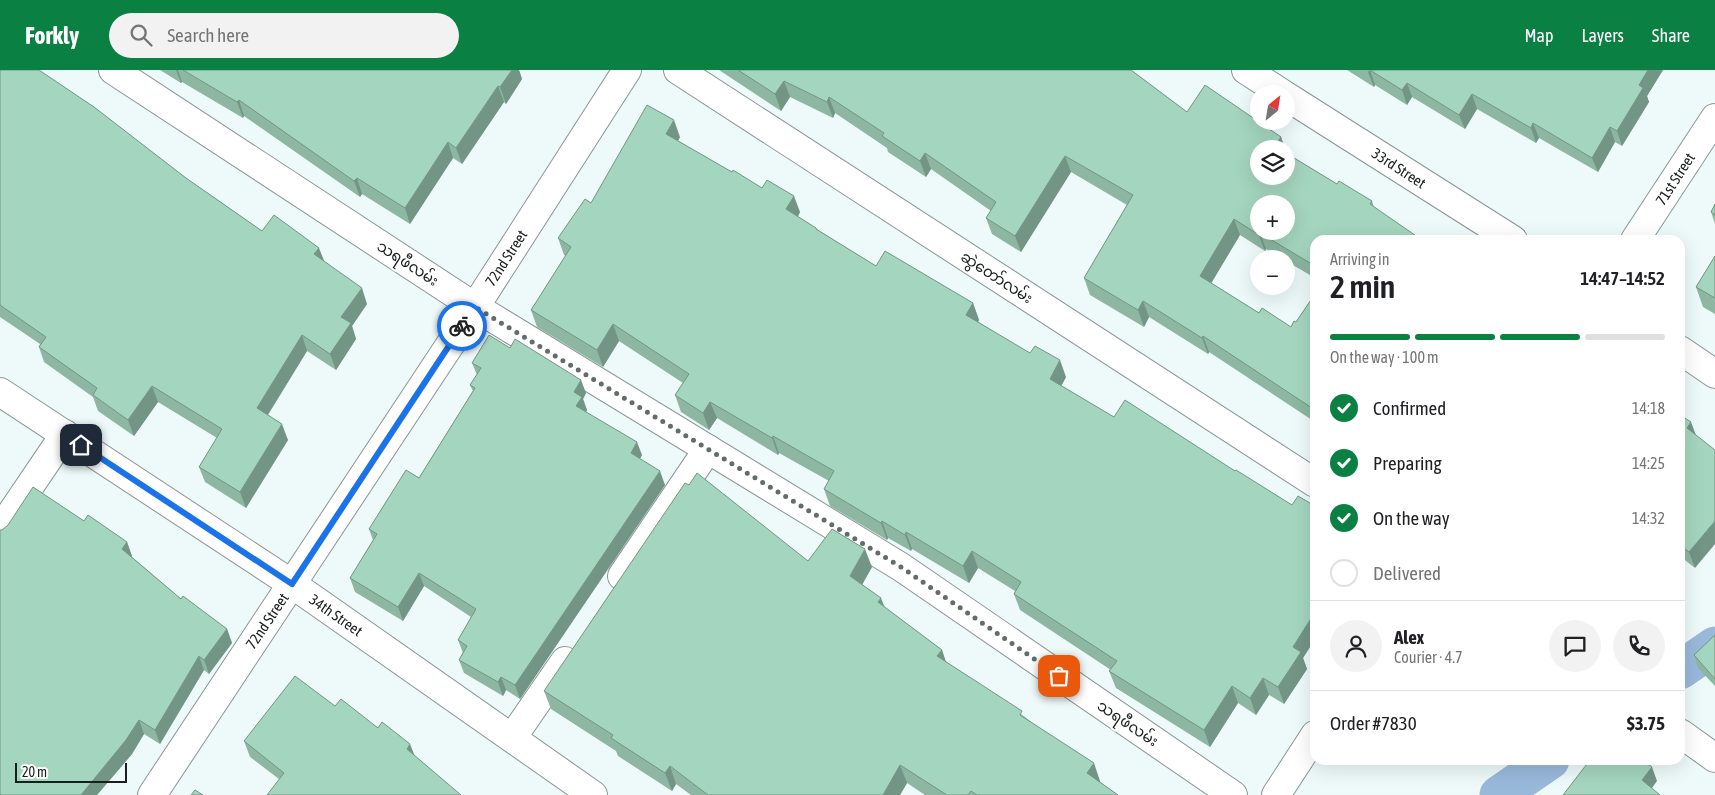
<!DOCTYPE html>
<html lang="en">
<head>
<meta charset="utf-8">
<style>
	:root { --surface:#fff; --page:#f2f2f2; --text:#202124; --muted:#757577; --line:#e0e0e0; --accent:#0b8043 }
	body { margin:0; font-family:"Asap Condensed","Noto Sans Myanmar",sans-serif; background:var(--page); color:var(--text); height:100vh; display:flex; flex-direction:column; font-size:19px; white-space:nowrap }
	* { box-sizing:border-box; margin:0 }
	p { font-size:16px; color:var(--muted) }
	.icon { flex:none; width:28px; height:28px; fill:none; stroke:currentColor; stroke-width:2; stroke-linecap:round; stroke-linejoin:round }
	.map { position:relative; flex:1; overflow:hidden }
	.drawer { position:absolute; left:1310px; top:165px; width:375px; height:530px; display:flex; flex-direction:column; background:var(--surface); border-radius:15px; box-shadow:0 5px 20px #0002 }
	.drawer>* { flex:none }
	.needle { width:32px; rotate:30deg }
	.fabs { position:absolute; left:1250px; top:15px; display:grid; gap:10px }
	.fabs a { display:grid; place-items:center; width:45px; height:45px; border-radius:50%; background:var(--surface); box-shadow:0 5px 20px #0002; font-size:25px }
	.scale { position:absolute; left:15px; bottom:12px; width:112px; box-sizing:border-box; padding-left:5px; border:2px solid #1a1e1e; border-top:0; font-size:14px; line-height:18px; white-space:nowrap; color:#1a1e1e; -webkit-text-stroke:4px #fff; paint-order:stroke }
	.pin { position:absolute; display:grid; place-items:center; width:42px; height:42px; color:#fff; margin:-21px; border-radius:10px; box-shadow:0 2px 8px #0006 }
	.courier { position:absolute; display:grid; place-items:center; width:50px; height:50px; margin:-25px; border:4px solid #1a73e8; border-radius:50%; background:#fff; color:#222; box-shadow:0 1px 6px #0007 }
	.summary em { font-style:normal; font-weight:600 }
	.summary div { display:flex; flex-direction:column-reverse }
	.summary { display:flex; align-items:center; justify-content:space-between; height:85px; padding:0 20px }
	h1 { font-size:32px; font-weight:600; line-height:38px }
	.bar { display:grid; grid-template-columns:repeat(4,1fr); gap:8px 5px; align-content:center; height:60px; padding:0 20px }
	.bar i { height:6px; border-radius:4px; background:var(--line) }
	.bar .on { background:var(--accent) }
	.bar p { grid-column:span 4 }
	.line { display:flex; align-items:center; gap:12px; padding:0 20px; border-top:1px solid var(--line) }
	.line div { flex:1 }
	.round { display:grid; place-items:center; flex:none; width:52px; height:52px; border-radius:26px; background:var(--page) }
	ol { padding:0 20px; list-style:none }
	li { display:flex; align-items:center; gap:15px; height:55px }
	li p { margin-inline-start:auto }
	li .icon { padding:5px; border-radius:50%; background:var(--accent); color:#fff; stroke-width:4 }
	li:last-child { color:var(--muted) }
	li i { width:28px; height:28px; border:2px solid var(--line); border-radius:50% }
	header { display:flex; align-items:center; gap:30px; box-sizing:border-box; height:70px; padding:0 25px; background:var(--accent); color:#fff }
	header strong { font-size:24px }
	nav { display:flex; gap:28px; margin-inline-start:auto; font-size:18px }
	.search { width:350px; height:45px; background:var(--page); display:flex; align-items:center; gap:12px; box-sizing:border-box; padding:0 18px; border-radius:28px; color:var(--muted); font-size:19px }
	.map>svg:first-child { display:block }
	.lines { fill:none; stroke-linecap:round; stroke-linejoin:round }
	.canal { stroke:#99b9db; stroke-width:39 }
	.street-casing { stroke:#8a9595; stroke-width:30 }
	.secondary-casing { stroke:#8a9595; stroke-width:30 }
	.street { stroke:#fff; stroke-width:28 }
	.secondary { stroke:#fff; stroke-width:28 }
	.wall { fill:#8db7a3 }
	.shaded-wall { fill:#739585 }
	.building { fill:#a4d5be; stroke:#739585; fill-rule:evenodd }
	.done { stroke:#646b6b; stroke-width:5; stroke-dasharray:0 9 }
	.route { stroke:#1a73e8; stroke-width:6 }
	.labels { text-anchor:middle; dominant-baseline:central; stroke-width:4; stroke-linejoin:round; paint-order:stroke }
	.street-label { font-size:15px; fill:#1a1e1e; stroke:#fff }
</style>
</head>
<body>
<header>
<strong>Forkly</strong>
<div class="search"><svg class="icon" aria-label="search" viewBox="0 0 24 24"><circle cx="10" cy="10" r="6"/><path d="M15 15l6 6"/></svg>Search here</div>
<nav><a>Map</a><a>Layers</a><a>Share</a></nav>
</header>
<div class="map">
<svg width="1715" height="725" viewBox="0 0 1715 725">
	<rect width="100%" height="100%" fill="#eefafa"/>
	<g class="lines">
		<g class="canal">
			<path d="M1680,600L1715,576"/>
			<path d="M1499,725L1550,690"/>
		</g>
		<defs>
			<g id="street">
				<path d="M113,0L475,237L901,497L1233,725"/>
				<path d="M678,0L1315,413"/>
				<path d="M1246,0L1283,24"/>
				<path d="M1286,26L1513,170"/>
				<path d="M1680,280L1715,304"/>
				<path d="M0,322L292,514L593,725"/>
				<path d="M0,460L65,364"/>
				<path d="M622,506L708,379"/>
				<path d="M1680,663L1715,688"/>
				<path d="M512,668L565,591"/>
				<path d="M152,725L475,237L627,0"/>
			</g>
			<g id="secondary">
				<path d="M1635,170L1715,48"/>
				<path d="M1276,725L1315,665"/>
			</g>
		</defs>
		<use href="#street" class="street-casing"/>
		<use href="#secondary" class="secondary-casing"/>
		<use href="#street" class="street"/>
		<use href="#secondary" class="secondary"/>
	</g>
	<g class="wall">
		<path d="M0,0L186,108L262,161L324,192L367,234L352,256L356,269L336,300L307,281L268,345L288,370L246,438L205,412L199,397L217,368L158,332L134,366L98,341L93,327L44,292L39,277L40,274L0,247Z"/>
		<path d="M160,0H519L522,9L506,34L504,32L462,94L453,88L410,154L362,124L360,127L244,46L243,48L182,12L181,13Z"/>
		<path d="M719,0H1131L1187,42L1281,67L1285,79H1259L1287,84L1337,114L1372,131L1374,137L1315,170V208L1286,191V189H1282L1266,179L1265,181L1240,165L1211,213L1259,243L1291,257L1296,252L1315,224V352L1209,282L1208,284L1149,247L1144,257L1090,225L1084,208L1127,135L1071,102L1021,182L992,164L986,148L991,141L931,99L926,107L888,82L887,78L835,43L833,48L790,27L781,41Z"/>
		<path d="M1347,0H1663L1647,26L1649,32L1622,76L1615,72L1598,102L1539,68L1536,73L1477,39L1465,59L1412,27L1407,35L1375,15L1374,17Z"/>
		<path d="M680,67L678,71L800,142L798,147L816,158L818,160L876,196L973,233L979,250L978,252L1066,307L1061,316L1114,347L1235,401L1292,435L1315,436V569L1303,588L1307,599L1284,634L1269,625L1256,645L1238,633L1210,677L1116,618L1109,601L1111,600L1020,540L1014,524L1015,521L978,498L969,513L912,479L911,481L888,468L887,470L830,436L824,419L829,411L779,383L778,385L717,348L709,360L681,342L675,325L683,313L619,271L603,297L537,257L531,240L566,186L564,185L558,168L591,133Z"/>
		<path d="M1715,134V154L1711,142Z"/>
		<path d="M1715,186V244L1703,237L1696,217Z"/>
		<path d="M472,293L586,323L583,329L587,340L586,342L642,385L640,389L665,415L520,629L506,620L503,626L464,603L459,590L463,583L458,570L471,547L424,516L403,551L355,522L350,508L373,470L369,459L419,408L473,321L470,315L477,305Z"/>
		<path d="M1680,345L1695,498L1681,487L1680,489Z"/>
		<path d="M84,451L127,472L132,487L181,529L227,559L232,573L209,604L204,600L160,674L144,664L132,684L97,725H0Z"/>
		<path d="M808,491L872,497L862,514L884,537L942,580L946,593L1025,647L1100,711V712L1118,725H925L907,713L900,725H691L676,714L672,721L618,686L616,681L551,639L544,621Z"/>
		<path d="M1715,565V616L1698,598L1694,585Z"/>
		<path d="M335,636L378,658L414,685L279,709L250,687L244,671Z"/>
	</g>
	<g class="shaded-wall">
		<path d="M176,0H178L182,12L181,13Z"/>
		<path d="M512,0H519L522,9L506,34L500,17Z"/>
		<path d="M1370,0L1375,15L1374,17L1368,2Z"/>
		<path d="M1648,0H1663L1647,26L1649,32L1622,76L1617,61L1639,15Z"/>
		<path d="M784,11L790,27L781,41L775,24Z"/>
		<path d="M1407,13L1412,27L1407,35L1402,20Z"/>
		<path d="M498,16L504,32L462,94L456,78Z"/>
		<path d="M1472,24L1477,39L1465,59L1459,45Z"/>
		<path d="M829,27L835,43L833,48L827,32Z"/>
		<path d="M239,30L244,46L243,48L237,32Z"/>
		<path d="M674,50L680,67L672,81L666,64Z"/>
		<path d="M1533,53L1539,68L1536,73L1531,58Z"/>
		<path d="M1610,57L1615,72L1598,102L1592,88Z"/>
		<path d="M1281,67L1285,79H1276L1275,76Z"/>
		<path d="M448,72L453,88L410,154L405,138Z"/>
		<path d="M925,83L931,99L926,107L920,91Z"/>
		<path d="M1065,86L1071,102L1021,182L1015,166Z"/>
		<path d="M357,108L362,124L360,127L354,111Z"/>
		<path d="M794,126L800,142L792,156L786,139Z"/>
		<path d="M1234,149L1240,165L1206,222L1200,206Z"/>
		<path d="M1260,163L1266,179L1265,181L1259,165Z"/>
		<path d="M319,178L325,193L314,184Z"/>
		<path d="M362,218L367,234L352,256L356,269L336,300L330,284L341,247Z"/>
		<path d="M1143,231L1149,247L1144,257L1138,240Z"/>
		<path d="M973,233L979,250L972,262L966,245Z"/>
		<path d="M613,254L619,271L603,297L597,280Z"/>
		<path d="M302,265L307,281L262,354L257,338Z"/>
		<path d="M1203,266L1209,282L1208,284L1202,268Z"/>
		<path d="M1060,290L1066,307L1056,326L1050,309Z"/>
		<path d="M581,310L586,323L583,329L587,340L581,350L576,336L574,322Z"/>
		<path d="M152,316L158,332L134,366L128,350Z"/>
		<path d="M710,332L717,348L709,360L703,343Z"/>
		<path d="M1691,352L1697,368L1687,358Z"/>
		<path d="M282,354L288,370L246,438L240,422Z"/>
		<path d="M773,366L779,383L778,385L772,368Z"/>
		<path d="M637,372L642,385L635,397L631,383Z"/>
		<path d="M660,401L665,415L520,629L515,615Z"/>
		<path d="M882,451L888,468L887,470L881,453Z"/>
		<path d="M1715,451V474L1695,498L1689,482Z"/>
		<path d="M906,462L912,479L911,481L905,465Z"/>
		<path d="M127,472L132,486L128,493L122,479Z"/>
		<path d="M865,479L872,497L857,524L850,506Z"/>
		<path d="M972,481L978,498L969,513L963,496Z"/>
		<path d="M419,503L424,516L403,551L398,537Z"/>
		<path d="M881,528L888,546L878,532Z"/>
		<path d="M1315,542V569L1303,588L1307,599L1284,634L1278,617L1293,577Z"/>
		<path d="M227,559L232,573L209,604L204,590Z"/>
		<path d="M942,580L948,598L937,586Z"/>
		<path d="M199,586L204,600L160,674L155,660Z"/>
		<path d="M501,607L506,620L503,626L498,612Z"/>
		<path d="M1263,608L1269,625L1256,645L1250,628Z"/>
		<path d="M1232,616L1238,633L1210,677L1204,660Z"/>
		<path d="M139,650L144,664L132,684L97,725H81Z"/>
		<path d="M410,674L416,689L407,679Z"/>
		<path d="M1094,693L1100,711L1094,721L1087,703Z"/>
		<path d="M900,695L907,713L900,725H883Z"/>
		<path d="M670,696L676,714L672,721L665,703Z"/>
		<path d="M1652,697L1657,711L1647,725L1642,710Z"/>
	</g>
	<g class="building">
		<path d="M0,0H39L94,37L186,108L262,161L274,145L319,178L314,184L362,218L341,247L351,253L330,284L302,265L257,338L282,354L240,422L199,397L222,359L152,316L128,350L93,325L97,318L39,277L46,267L0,235Z"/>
		<path d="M183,0H512L500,17L498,16L456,78L448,72L405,138L357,108L354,111L239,30L237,32Z"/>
		<path d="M738,0H1131L1187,42L1205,15L1281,67L1275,76L1279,79H1259V106H1286V83L1337,114L1339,111L1372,131L1370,134L1422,170H1315V196L1260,163L1259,165L1234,149L1200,206L1259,243L1262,238L1291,257L1294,251L1296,252L1315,224V340L1203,266L1202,268L1143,231L1138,240L1084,208L1133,125L1065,86L1015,166L986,148L996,132L925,83L920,91L882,66L884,63L829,27L827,32L784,11L775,24ZM1259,134H1286V161H1259Z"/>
		<path d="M1370,0H1648L1639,15L1643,18L1617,61L1610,57L1592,88L1533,53L1531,58L1472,24L1459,45L1407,13L1402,20Z"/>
		<path d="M647,35L674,50L666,64L732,102L733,100L762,118L767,110L794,126L786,139L816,158V159L876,196L885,181L973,233L966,245L1030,283L1035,276L1060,290L1050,309L1114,347L1125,330L1235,401L1236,400L1292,435L1298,426L1315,436V542L1293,577L1301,582L1278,617L1263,608L1250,628L1232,616L1204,660L1109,601L1117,591L1014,524L1021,512L972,481L963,496L906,462L905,465L882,451L881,453L824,419L834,401L773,366L772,368L710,332L703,343L675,325L689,304L613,254L597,280L531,240L571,177L558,168L585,129L591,133Z"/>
		<path d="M1715,134V145L1711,142Z"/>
		<path d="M1715,186V228L1696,217Z"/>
		<path d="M489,265L510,278L515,269L581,310L574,322L582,327L576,336L637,372L631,383L660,401L515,615L501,607L498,612L459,590L467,576L458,570L476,539L419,503L398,537L350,508L377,464L369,459L406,400L419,408L475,318L470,315L481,298L472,293Z"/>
		<path d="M1680,345L1691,352L1687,358L1715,380V451L1689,482L1680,475Z"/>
		<path d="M697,403L808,491L832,459L865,479L850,506L881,528L878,532L942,580L937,586L1022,641L1020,645L1094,693L1087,703L1118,725H977L971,721L968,725H947L900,695L883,725H708L670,696L665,703L611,668L613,665L544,621L685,413L689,415Z"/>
		<path d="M33,417L84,451L88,445L127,472L122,479L181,529L183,526L227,559L204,590L199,586L155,660L139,650L126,670L81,725H0V460H2L8,455Z"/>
		<path d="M1715,565V609L1694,585Z"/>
		<path d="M295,606L335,636L341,629L378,658L382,652L410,674L407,679L461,725H267L284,703L244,671Z"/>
		<path d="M1590,690H1643L1652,697L1642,710L1660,725H1563Z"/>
		<path d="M195,720L203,725H191Z"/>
	</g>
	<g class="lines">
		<path class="done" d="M462,256L475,237L901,497L1059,606"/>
		<path class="route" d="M81,375L292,514L462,256"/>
	</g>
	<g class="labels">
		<g class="street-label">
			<text transform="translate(1399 98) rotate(33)">33rd Street</text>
			<text transform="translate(1675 109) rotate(-57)">71st Street</text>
			<text transform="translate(506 188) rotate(-57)">72nd Street</text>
			<text transform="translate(408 193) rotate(33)">သရဖီလမ်း</text>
			<text transform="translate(997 207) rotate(33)">ဆွဲတော်လမ်း</text>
			<text transform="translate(336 545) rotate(35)">34th Street</text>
			<text transform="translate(267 551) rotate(-56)">72nd Street</text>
			<text transform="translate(1128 653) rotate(34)">သရဖီလမ်း</text>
		</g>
	</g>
</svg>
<div class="fabs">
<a><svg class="needle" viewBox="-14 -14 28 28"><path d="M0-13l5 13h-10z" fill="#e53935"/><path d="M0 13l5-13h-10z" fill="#757577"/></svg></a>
<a><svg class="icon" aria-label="layers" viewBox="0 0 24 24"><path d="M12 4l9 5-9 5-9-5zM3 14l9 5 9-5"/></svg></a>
<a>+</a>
<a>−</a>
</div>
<div class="scale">20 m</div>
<div class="pin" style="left:1059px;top:606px;background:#ea580c"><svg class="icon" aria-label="bag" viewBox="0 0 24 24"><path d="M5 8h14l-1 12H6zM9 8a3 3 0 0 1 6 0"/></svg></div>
<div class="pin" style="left:81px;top:375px;background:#1f2937"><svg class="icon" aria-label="home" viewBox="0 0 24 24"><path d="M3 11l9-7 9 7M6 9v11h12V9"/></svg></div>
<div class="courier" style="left:462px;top:256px"><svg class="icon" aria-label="bike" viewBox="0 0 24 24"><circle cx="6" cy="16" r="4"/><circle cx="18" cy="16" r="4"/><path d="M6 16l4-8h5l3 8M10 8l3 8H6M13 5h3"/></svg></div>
<section class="drawer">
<div class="summary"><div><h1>2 min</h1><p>Arriving in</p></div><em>14:47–14:52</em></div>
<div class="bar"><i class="on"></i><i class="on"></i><i class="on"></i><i></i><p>On the way · 100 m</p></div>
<ol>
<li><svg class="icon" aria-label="check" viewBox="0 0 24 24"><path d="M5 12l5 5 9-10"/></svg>Confirmed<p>14:18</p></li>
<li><svg class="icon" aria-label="check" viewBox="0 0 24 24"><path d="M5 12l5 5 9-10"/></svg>Preparing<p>14:25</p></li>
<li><svg class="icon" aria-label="check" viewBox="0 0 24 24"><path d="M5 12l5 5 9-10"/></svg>On the way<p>14:32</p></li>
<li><i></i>Delivered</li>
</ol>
<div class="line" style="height:90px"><a class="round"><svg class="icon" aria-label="person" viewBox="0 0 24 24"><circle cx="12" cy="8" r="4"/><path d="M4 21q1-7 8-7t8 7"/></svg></a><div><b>Alex</b><p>Courier · 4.7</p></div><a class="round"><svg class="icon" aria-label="chat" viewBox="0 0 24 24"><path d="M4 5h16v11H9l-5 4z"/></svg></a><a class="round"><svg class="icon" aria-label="phone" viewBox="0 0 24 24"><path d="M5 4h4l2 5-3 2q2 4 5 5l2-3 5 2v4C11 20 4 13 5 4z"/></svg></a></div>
<div class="line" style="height:65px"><div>Order #7830</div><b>$3.75</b></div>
</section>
</div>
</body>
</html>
